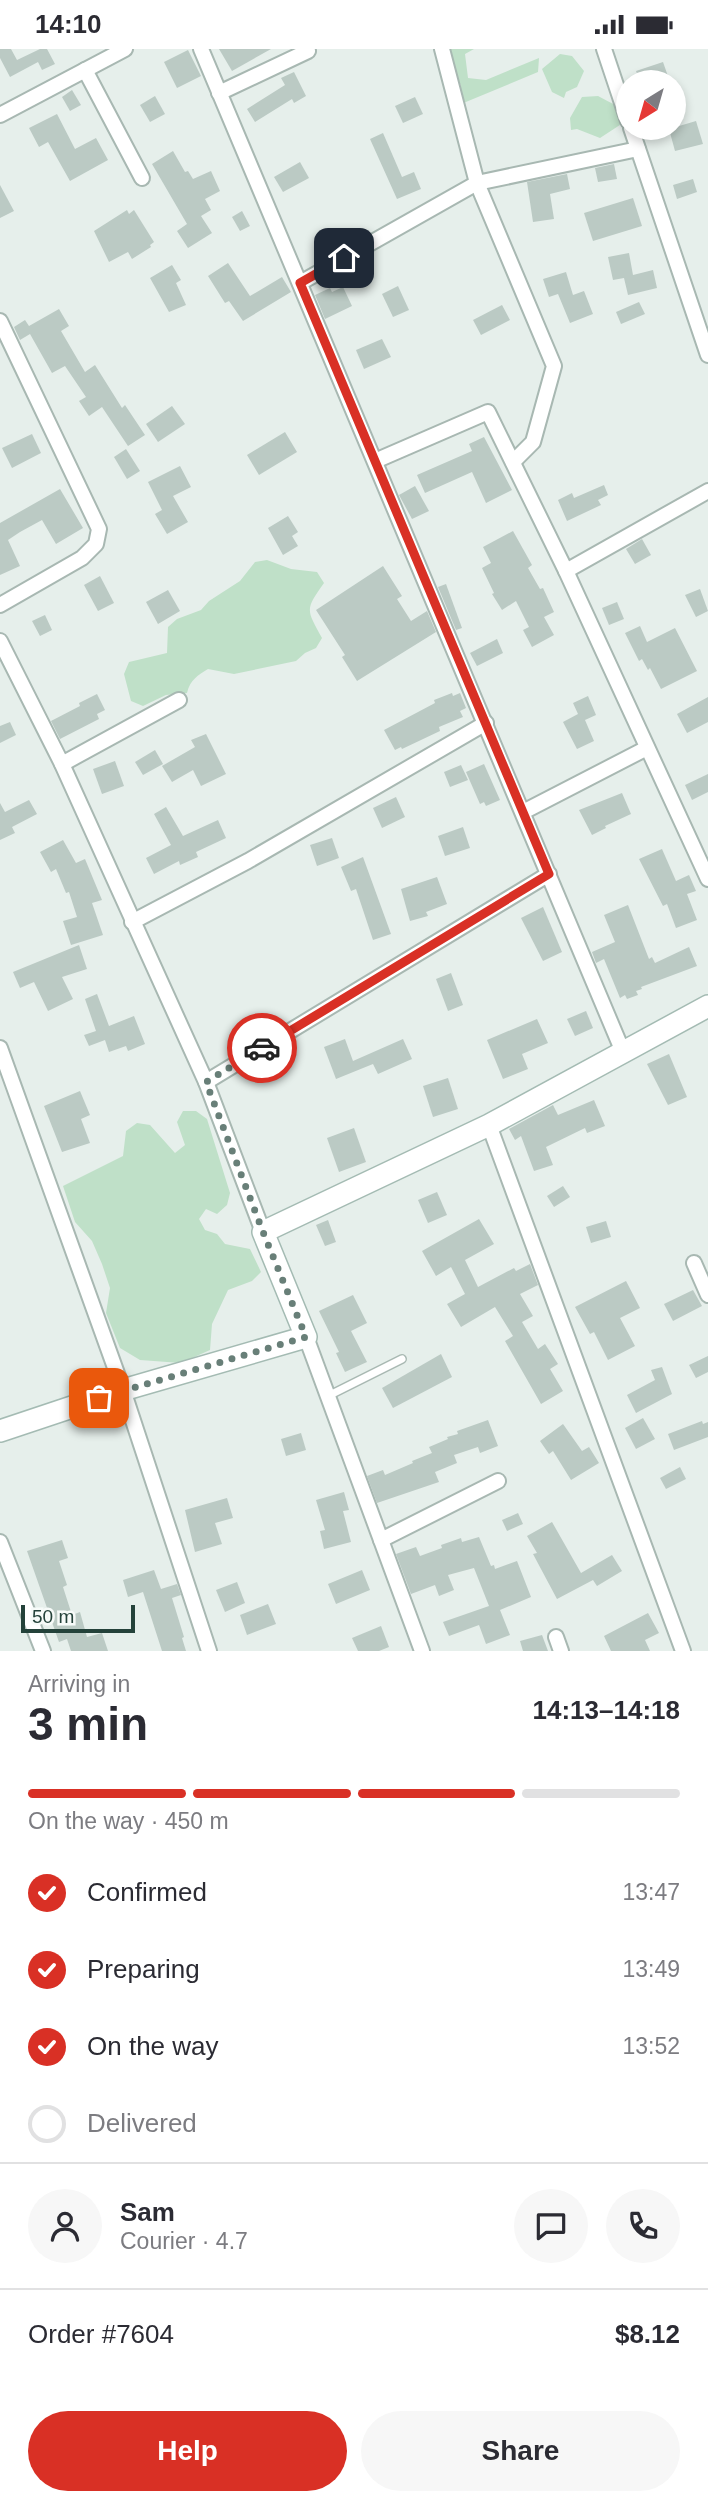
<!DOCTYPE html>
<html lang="en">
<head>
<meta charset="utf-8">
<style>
	:root { --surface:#fff; --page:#f7f7f7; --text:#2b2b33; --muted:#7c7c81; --line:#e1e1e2; --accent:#d93025 }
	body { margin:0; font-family:Helvetica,sans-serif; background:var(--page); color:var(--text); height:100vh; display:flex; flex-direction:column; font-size:26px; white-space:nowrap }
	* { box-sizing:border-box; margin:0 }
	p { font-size:23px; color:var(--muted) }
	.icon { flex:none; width:38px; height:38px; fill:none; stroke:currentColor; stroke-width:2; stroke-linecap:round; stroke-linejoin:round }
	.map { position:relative; height:1602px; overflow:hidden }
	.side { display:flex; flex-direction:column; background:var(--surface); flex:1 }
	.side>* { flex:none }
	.needle { width:46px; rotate:217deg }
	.controls { position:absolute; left:616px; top:21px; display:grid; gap:14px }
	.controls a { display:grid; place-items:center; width:70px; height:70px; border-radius:50%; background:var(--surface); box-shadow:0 4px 10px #0003; font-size:35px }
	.scale { position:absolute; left:21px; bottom:18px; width:114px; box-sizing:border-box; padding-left:7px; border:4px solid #24423a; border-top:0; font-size:19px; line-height:24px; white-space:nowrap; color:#24423a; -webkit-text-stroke:5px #f7fbf9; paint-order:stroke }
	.pin { position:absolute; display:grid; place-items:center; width:60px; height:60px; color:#fff; margin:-30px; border-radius:14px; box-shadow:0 4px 10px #0006 }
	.courier { position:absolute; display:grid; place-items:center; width:70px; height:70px; margin:-35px; border:5px solid #d93025; border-radius:50%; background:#fff; color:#222; box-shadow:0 2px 9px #0007 }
	.head em { font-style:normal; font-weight:600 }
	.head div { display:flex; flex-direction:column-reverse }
	.head { display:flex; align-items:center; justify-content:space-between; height:119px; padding:0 28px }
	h1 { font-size:46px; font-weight:600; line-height:52px }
	.bar { display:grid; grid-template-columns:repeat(4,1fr); gap:10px 7px; align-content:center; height:84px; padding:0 28px }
	.bar i { height:9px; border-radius:5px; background:var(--line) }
	.bar .active { background:var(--accent) }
	.bar p { grid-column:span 4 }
	.line { display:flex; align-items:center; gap:18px; padding:0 28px; border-top:2px solid var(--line) }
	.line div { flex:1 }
	.round { display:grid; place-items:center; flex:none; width:74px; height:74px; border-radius:37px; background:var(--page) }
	ol { padding:0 28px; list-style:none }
	li { display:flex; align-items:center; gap:21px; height:77px }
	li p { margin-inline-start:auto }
	li .icon { padding:7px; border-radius:50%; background:var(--accent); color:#fff; stroke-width:4 }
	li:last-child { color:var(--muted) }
	li i { width:38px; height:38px; border:4px solid var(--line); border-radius:50% }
	.button { display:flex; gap:14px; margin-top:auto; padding:14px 28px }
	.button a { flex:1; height:80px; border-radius:42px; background:var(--accent); color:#fff; font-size:28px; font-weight:600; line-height:80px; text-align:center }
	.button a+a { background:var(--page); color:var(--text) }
	.status { display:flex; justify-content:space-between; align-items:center; height:49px; padding:0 35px; background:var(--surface); direction:ltr }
	.status svg { height:19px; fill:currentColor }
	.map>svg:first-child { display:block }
	.green { fill:#bfe0c8 }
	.building { fill:#bbcac4 }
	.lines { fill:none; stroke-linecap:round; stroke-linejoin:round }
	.lane-casing { stroke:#a8b8b2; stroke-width:10 }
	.street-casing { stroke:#a8b8b2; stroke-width:18 }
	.secondary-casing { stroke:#a4bbb3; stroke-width:24 }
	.lane { stroke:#fff; stroke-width:7 }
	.street { stroke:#fff; stroke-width:14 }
	.secondary { stroke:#fff; stroke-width:21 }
	.done { stroke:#687f78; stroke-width:7; stroke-dasharray:0 12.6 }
	.route { stroke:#d93025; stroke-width:9 }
</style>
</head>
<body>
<div class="status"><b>14:10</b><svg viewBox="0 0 49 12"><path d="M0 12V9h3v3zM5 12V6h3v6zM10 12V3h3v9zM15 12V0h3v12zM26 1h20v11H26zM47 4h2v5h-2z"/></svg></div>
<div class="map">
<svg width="708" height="1602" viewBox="0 0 708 1602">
	<rect width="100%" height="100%" fill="#e6efeb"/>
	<g class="green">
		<path d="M450,0H474L465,5L468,29L486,31L539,9L538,23L461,55L455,45L461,36L446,25V6Z"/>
		<path d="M560,5L572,7L584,22L577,38L566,43L564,49L552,43L542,20Z"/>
		<path d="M598,47L615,56L626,72L600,89L577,80L571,81L570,69L582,48Z"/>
		<path d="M267,511L291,520L317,523L324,534C305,561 306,560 322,589L316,599L305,604L296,612L234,625L208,620C198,626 190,631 187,644L166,646L143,657L131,652L124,625L129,613L167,604L168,578L177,570L201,561L209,552L240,532L255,513Z"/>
		<path d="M183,1062H196L207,1070L230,1144L227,1156L217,1165L206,1160L199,1170L205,1181L217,1185L225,1195L250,1200L261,1223L252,1232L228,1241L212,1275L210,1301L181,1314L140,1311L120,1299L106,1264L110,1239L102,1215L92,1192L75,1173L63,1137L123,1107L126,1082L137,1074L150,1076L175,1104L185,1096L177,1073Z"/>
	</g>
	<g class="building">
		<path d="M0,0H11L17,11L40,0H47L55,15L42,21L38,13L10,28L0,9Z"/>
		<path d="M219,0H271L232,22Z"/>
		<path d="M188,1L201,27L177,39L164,13Z"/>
		<path d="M663,13L670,33H640L636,22Z"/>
		<path d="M294,23L306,47L294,54L292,50L255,73L247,60L285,36L281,29Z"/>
		<path d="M72,41L81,56L70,62L62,48Z"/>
		<path d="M155,47L165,65L150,73L140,56Z"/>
		<path d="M415,48L423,65L403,74L395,57Z"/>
		<path d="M57,65L75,100L96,89L108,111L70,132L48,93L39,98L29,79Z"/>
		<path d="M696,72L703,95L675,102L669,80Z"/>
		<path d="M383,84L402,128L414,123L421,140L397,150L370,90Z"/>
		<path d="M173,102L185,123L188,122L193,130L211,122L220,142L205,150L211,161L201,167L212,184L188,199L177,182L187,175L152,115Z"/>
		<path d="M300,113L309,129L283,143L274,128Z"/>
		<path d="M614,115L617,130L598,133L595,119Z"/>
		<path d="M567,125L570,140L550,145L554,170L533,173L527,133Z"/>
		<path d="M693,130L697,143L677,150L673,136Z"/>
		<path d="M0,136L14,162L0,169Z"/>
		<path d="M633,149L642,177L593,192L584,164Z"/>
		<path d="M127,161L129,165L134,161L154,193L150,196L151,198L132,210L128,203L109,213L94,182Z"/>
		<path d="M242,162L250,177L240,182L232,168Z"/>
		<path d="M629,204L633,226L653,221L657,239L628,246L624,229L613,231L608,208Z"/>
		<path d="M228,214L250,247L282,228L291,243L243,272L229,252L225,254L208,227Z"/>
		<path d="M172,216L181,231L176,234L186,256L169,263L150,229Z"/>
		<path d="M566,223L573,246L584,242L593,265L570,274L558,245L549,248L543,230Z"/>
		<path d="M398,237L409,261L393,268L382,245Z"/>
		<path d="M343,238L352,257L325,270L315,246L330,239L332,243Z"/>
		<path d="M639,253L645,265L621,275L616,263Z"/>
		<path d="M502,256L510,271L481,286L473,271Z"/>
		<path d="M59,260L69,277L61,282L85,323L95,316L122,359L125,356L145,386L128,397L102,358L89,367L79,352L86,348L65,317L52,324L30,285L20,291L14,278L25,271L29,277Z"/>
		<path d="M382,290L391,308L364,320L356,301Z"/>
		<path d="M172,357L185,375L158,393L146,375Z"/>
		<path d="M285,383L297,403L259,426L247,406Z"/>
		<path d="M32,385L41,404L12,419L2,399Z"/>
		<path d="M484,388L512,441L486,454L472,423L425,444L417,426L472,402L469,395Z"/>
		<path d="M126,400L140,422L127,430L114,408Z"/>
		<path d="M180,417L191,438L173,447L188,473L167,485L155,465L162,461L148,433Z"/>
		<path d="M604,436L608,446L598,451L601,456L567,472L558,451L572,444L574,449Z"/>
		<path d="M415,437L429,462L412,470L399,446Z"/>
		<path d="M60,440L83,479L56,495L42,471L20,483L8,491L20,517L0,526V474Z"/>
		<path d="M288,467L298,483L292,487L298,497L283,506L268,479Z"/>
		<path d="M513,482L532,516L528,519L540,540L543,539L554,563L544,568L554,586L532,598L523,581L529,578L516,552L502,561L492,545L494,544L482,519L491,514L483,498Z"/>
		<path d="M642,490L651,506L635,515L626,500Z"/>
		<path d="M383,517L402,547L397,550L411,572L427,562L436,583L357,632L342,608L345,606L316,561Z"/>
		<path d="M100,527L114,554L98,562L84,536Z"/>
		<path d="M446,535L462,579L456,581L438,538Z"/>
		<path d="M700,540L708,562L696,568L685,546Z"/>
		<path d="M168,541L180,562L158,575L146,553Z"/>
		<path d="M617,553L624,570L609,576L602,559Z"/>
		<path d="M45,566L52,581L40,587L32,572Z"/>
		<path d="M640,577L647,593L675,579L697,622L661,640L650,619L648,621L642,610L639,612L625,584Z"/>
		<path d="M497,590L503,604L477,617L470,604Z"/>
		<path d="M452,644L453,647L460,644L466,659L460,662L463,668L439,678L440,682L402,700L401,698L395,701L384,681L435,654L434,651Z"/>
		<path d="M97,645L105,661L97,665L99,670L60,690L51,672L80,657L79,654Z"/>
		<path d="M588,647L596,666L585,671L594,692L577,700L563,673L578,665L573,654Z"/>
		<path d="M708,648V673L687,684L677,665Z"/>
		<path d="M10,673L16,686L0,694V677Z"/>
		<path d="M206,685L226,725L201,737L193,721L172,733L162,717L195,698L191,691Z"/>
		<path d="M155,701L163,715L143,726L135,713Z"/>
		<path d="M115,712L124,737L102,745L93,720Z"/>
		<path d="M484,715L500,751L486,757L484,753L480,755L466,723Z"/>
		<path d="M461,716L468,731L450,738L444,723Z"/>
		<path d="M708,725V743L692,751L685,736Z"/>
		<path d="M622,744L631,765L605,777L606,779L592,786L579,761Z"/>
		<path d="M396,748L405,768L382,779L373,759Z"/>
		<path d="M29,751L37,765L12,778L15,784L0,791V754L5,763Z"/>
		<path d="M166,758L183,787L218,771L226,789L196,803L198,808L180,816L179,812L154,825L146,809L171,796L154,765Z"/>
		<path d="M463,778L470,799L445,807L438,787Z"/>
		<path d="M332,789L339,809L317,817L310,796Z"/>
		<path d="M63,791L76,814L85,810L102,851L92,854L103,886L71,896L63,872L77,868L69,843L66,844L56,820L51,823L40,803Z"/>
		<path d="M662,800L676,832L689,826L696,842L687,845L697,871L676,879L667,855L663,857L639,810Z"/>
		<path d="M363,808L391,885L373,891L356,840L351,842L341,818Z"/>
		<path d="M437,828L447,855L426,863L428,867L410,872L401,840Z"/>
		<path d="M628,856L649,910L652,908L655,914L689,898L697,917L641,938L642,940L636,942L638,946L627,950L625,946L620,949L604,910L596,914L592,903L615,893L604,866Z"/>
		<path d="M543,858L562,903L543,912L521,869Z"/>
		<path d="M79,896L87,920L62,928L73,950L48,962L34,933L20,939L13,923Z"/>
		<path d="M451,924L463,956L448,962L436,930Z"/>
		<path d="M97,945L109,977L134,967L145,995L128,1002L126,997L109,1003L105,991L89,997L84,986L96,982L85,950Z"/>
		<path d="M586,962L593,979L575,987L567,970Z"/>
		<path d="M537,970L548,994L522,1005L528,1020L503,1030L487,991Z"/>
		<path d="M345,990L353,1012L403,990L412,1010L378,1025L373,1015L336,1030L324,998Z"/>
		<path d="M669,1005L687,1048L668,1056L647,1015Z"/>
		<path d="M448,1029L458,1060L433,1068L423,1037Z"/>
		<path d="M80,1042L90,1066L81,1070L90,1094L62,1103L44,1057Z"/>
		<path d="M594,1051L605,1077L587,1084L585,1079L546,1098L553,1116L534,1122L521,1087L515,1091L509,1080L553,1056L558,1066Z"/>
		<path d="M354,1079L366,1113L339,1123L327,1089Z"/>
		<path d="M563,1137L570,1148L554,1158L547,1147Z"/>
		<path d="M437,1143L447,1166L428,1174L418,1151Z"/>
		<path d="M479,1170L494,1195L465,1211L478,1238L514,1219L516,1222L530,1215L538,1236L520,1245L533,1267L522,1273L538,1300L545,1295L558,1315L550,1320L563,1342L541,1355L505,1292L513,1287L495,1258L461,1278L447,1255L465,1245L451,1218L436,1227L422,1202Z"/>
		<path d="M328,1171L336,1193L325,1197L316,1176Z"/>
		<path d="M606,1172L611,1188L591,1194L586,1178Z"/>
		<path d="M626,1232L640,1259L620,1269L635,1297L608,1311L594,1283L590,1285L575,1258Z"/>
		<path d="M693,1241L702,1257L673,1272L664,1255Z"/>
		<path d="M353,1246L367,1274L351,1282L367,1313L345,1323L336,1304L339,1303L319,1262Z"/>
		<path d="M441,1305L452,1328L393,1359L382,1339Z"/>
		<path d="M708,1307V1323L696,1329L689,1316Z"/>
		<path d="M662,1318L672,1345L636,1364L627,1346L655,1331L651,1321Z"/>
		<path d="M643,1369L655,1390L636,1400L625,1379Z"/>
		<path d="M488,1371L498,1397L480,1404L478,1398L454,1406L457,1414L435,1423L439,1433L377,1454L367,1427L383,1421L385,1426L413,1414L412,1412L432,1404L429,1398L448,1390L447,1388L458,1385L457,1382Z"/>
		<path d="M702,1372L703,1375L708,1373V1388L674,1401L668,1385Z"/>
		<path d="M563,1375L582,1402L589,1398L599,1414L571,1431L553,1402L549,1405L540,1392Z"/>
		<path d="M301,1384L306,1401L286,1407L281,1390Z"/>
		<path d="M680,1418L686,1430L666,1440L660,1429Z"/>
		<path d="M344,1443L349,1461L343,1462L351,1493L324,1500L320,1482L325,1481L316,1451Z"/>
		<path d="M227,1449L233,1469L215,1474L222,1495L195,1503L185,1461Z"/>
		<path d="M518,1464L523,1475L507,1482L502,1471Z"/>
		<path d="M552,1473L581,1524L612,1506L622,1522L597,1537L593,1531L557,1550L533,1505L537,1504L527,1487Z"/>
		<path d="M479,1488L491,1517L494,1516L495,1520L517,1512L531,1548L500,1561L510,1586L486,1595L479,1576L449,1587L443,1573L489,1557L474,1519L448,1526L454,1541L439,1547L435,1536L411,1545L396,1505L416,1498L420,1507L442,1499L441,1496L461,1489L462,1493Z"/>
		<path d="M62,1491L68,1509L59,1512L67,1536L63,1538L72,1566L80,1563L87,1588L102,1584L108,1602H71L67,1590L59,1593L27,1502Z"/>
		<path d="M154,1521L161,1540L177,1535L181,1546L172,1549L184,1588L182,1589L186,1602H162L143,1543L128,1548L123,1531Z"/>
		<path d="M362,1521L370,1541L336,1555L328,1535Z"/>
		<path d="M237,1533L245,1554L225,1563L216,1541Z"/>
		<path d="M268,1555L276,1575L247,1586L240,1566Z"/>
		<path d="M648,1564L659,1584L645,1591L650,1602H611L604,1587Z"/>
		<path d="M381,1577L389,1598L379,1602H358L352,1589Z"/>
		<path d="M542,1586L548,1602H523L520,1592Z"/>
	</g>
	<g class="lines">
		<defs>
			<path id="lane" d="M328,1347L402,1310"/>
			<g id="street">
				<path d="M201,0L623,1003"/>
				<path d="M442,0L477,134L554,317L533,393L513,413"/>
				<path d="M604,0L628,72"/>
				<path d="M85,21L142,129"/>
				<path d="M219,44L308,2"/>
				<path d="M0,66L125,0"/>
				<path d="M631,79L708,306"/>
				<path d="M300,234L477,134L638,100"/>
				<path d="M0,272L99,480L96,495L82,509L0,556"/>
				<path d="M375,412L488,363L566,522L708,830"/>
				<path d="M566,522L708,442"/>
				<path d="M0,592L62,715L206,1033L263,1183"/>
				<path d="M62,715L179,651"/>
				<path d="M523,763L647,699"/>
				<path d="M132,873L248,812L486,674"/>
				<path d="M0,999L123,1341L209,1602"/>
				<path d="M206,1033L549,825"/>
				<path d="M489,1076L683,1602"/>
				<path d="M694,1214L708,1246"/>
				<path d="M306,1288L422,1602"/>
				<path d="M381,1491L498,1432"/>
				<path d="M0,1493L43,1602"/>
				<path d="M556,1588L561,1602"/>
			</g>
			<path id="secondary" d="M0,1382L123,1341L306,1288L263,1183L489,1076L708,957"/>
		</defs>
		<use href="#lane" class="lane-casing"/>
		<use href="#street" class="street-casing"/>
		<use href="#secondary" class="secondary-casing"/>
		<use href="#lane" class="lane"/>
		<use href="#street" class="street"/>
		<use href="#secondary" class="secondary"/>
	</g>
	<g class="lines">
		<path class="done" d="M99,1349L306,1288L263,1183L206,1033L262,999"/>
		<path class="route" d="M262,999L549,825L300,234L344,209"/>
	</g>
</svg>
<div class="controls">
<a><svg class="needle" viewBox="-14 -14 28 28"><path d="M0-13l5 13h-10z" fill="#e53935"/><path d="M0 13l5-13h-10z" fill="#7c7c81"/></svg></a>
</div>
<div class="scale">50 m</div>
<div class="pin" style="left:99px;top:1349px;background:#ea580c"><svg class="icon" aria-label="bag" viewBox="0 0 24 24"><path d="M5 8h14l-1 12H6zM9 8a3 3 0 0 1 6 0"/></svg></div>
<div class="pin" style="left:344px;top:209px;background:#1f2937"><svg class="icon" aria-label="home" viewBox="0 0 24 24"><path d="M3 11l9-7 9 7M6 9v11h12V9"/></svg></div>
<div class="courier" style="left:262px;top:999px"><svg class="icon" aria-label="car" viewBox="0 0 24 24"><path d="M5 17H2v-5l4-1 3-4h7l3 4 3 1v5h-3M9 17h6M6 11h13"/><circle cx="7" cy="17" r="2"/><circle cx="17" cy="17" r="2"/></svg></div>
</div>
<section class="side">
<div class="head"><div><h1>3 min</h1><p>Arriving in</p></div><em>14:13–14:18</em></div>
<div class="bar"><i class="active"></i><i class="active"></i><i class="active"></i><i></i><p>On the way · 450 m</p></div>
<ol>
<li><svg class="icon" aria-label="check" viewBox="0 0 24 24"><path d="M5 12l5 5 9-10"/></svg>Confirmed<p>13:47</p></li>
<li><svg class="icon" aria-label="check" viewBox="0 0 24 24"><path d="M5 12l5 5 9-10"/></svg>Preparing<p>13:49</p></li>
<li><svg class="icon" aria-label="check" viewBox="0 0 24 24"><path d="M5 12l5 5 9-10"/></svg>On the way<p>13:52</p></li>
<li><i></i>Delivered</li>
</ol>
<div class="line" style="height:126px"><a class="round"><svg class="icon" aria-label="person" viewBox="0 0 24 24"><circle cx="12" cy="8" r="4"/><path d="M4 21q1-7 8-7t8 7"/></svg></a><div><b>Sam</b><p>Courier · 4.7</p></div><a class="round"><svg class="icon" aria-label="chat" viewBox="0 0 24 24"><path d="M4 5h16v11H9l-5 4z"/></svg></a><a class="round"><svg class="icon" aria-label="phone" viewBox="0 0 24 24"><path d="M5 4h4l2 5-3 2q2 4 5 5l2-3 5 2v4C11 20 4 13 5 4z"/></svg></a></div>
<div class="line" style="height:91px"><div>Order #7604</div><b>$8.12</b></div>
<div class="button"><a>Help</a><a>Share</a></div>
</section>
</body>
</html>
